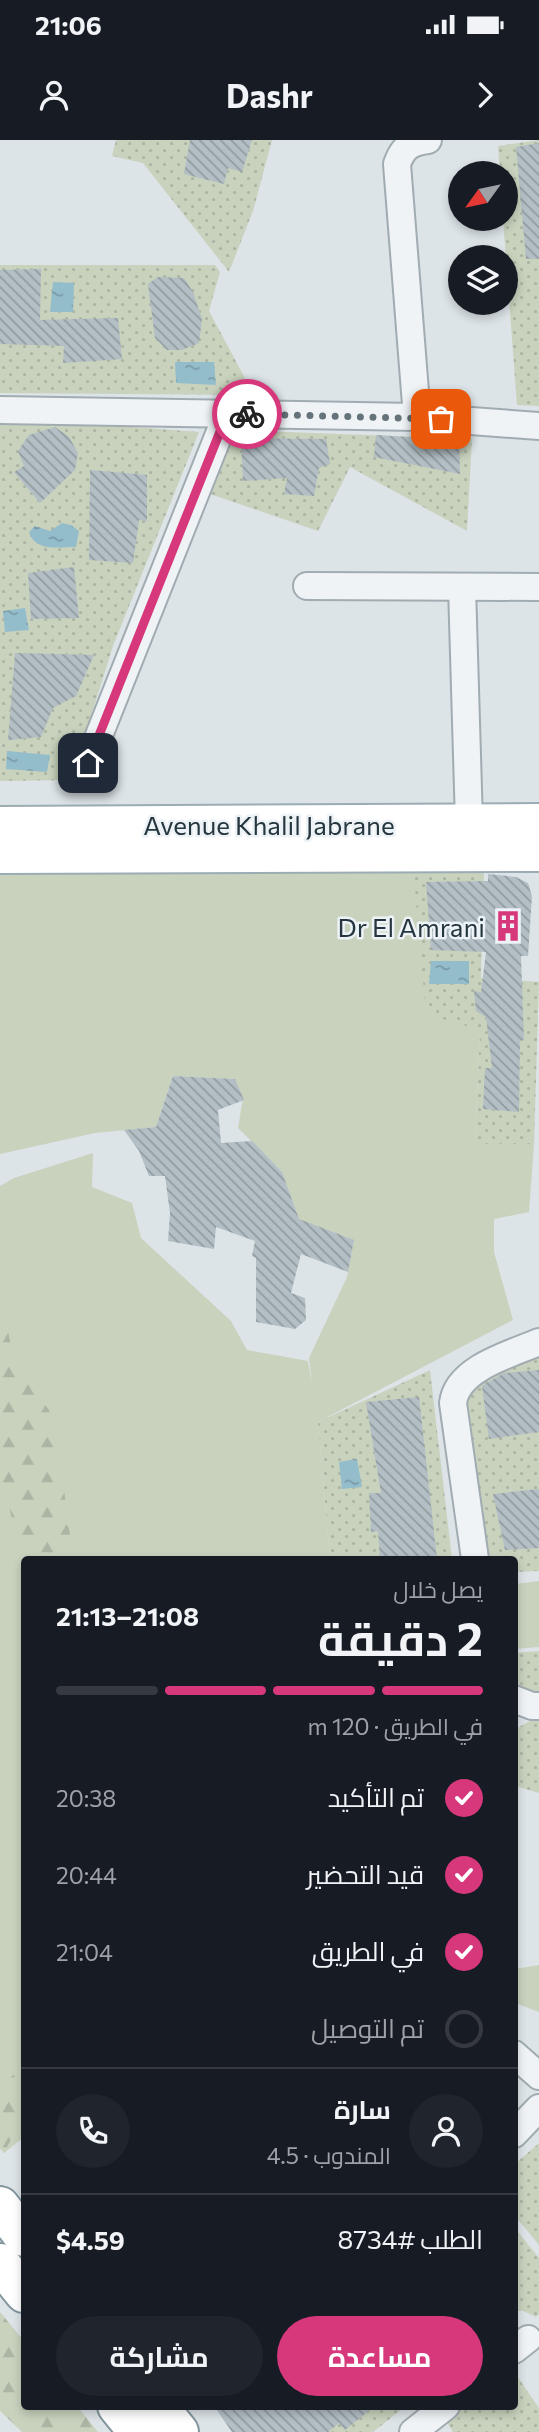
<!DOCTYPE html>
<html lang="ar">
<head>
<meta charset="utf-8">
<style>
	:root { --surface:#171b24; --page:#20242c; --text:#f1f3f6; --muted:#9ea1a6; --line:#363941; --accent:#d6387b }
	body { margin:0; font-family:Commissioner,Cairo,sans-serif; background:var(--page); color:var(--text); direction:rtl; height:100vh; display:flex; flex-direction:column; font-size:26px; white-space:nowrap }
	* { box-sizing:border-box; margin:0 }
	p { font-size:23px; color:var(--muted) }
	.icon { flex:none; width:38px; height:38px; fill:none; stroke:currentColor; stroke-width:2; stroke-linecap:round; stroke-linejoin:round }
	.map { position:relative; flex:1; overflow:hidden; direction:ltr }
	.details { position:absolute; left:21px; top:1416px; width:497px; height:854px; display:flex; flex-direction:column; background:var(--surface); border-radius:7px; box-shadow:0 4px 10px #0003; direction:rtl }
	.details>* { flex:none }
	.needle { width:46px; rotate:237deg }
	.controls { position:absolute; left:448px; top:21px; display:grid; gap:14px }
	.controls a { display:grid; place-items:center; width:70px; height:70px; border-radius:50%; background:var(--surface); box-shadow:0 4px 10px #0003; font-size:35px }
	.pin { position:absolute; display:grid; place-items:center; width:60px; height:60px; color:#fff; margin:-30px; border-radius:14px; box-shadow:0 4px 10px #0006 }
	.courier { position:absolute; display:grid; place-items:center; width:70px; height:70px; margin:-35px; border:5px solid #d6387b; border-radius:50%; background:#fff; color:#222; box-shadow:0 2px 9px #0007 }
	.overview em { font-style:normal; font-weight:700 }
	.overview div { display:flex; flex-direction:column-reverse }
	.overview { display:flex; align-items:center; justify-content:space-between; height:119px; padding:0 35px }
	h1 { font-size:46px; font-weight:700; line-height:52px }
	.bar { display:grid; grid-template-columns:repeat(4,1fr); gap:10px 7px; align-content:center; height:84px; padding:0 35px }
	.bar i { height:9px; border-radius:5px; background:var(--line) }
	.bar .current { background:var(--accent) }
	.bar p { grid-column:span 4 }
	.line { display:flex; align-items:center; gap:18px; padding:0 35px; border-top:2px solid var(--line) }
	.line div { flex:1 }
	.round { display:grid; place-items:center; flex:none; width:74px; height:74px; border-radius:37px; background:var(--page) }
	ol { padding:0 35px; list-style:none }
	li { display:flex; align-items:center; gap:21px; height:77px }
	li p { margin-inline-start:auto }
	li .icon { padding:7px; border-radius:50%; background:var(--accent); color:#fff; stroke-width:4 }
	li:last-child { color:var(--muted) }
	li i { width:38px; height:38px; border:4px solid var(--line); border-radius:50% }
	.cta { display:flex; gap:14px; margin-top:auto; padding:14px 35px }
	.cta a { flex:1; height:80px; border-radius:42px; background:var(--accent); color:#fff; font-size:28px; font-weight:700; line-height:80px; text-align:center }
	.cta a+a { background:var(--page); color:var(--text) }
	.status { display:flex; justify-content:space-between; align-items:center; height:49px; padding:0 35px; background:var(--surface); direction:ltr }
	.status svg { height:19px; fill:currentColor }
	header { display:flex; justify-content:space-between; align-items:center; height:91px; padding:0 35px; background:var(--surface); font-size:32px; font-weight:700 }
	.map>svg:first-child { display:block }
	.grass { fill:#c8d2bd }
	.forest { fill:url(#forest-firs) }
	.garden { fill:url(#garden-dots) }
	.water { fill:url(#water-ripples) }
	.building { fill:url(#building-back-hatch) }
	.lines { fill:none; stroke-linecap:round; stroke-linejoin:round }
	.minor-casing { stroke:#a1acb2; stroke-width:30 }
	.primary-casing { stroke:#9bacb4; stroke-width:42 }
	.trunk-casing { stroke:#83969f; stroke-width:42 }
	.minor { stroke:#eff3f6; stroke-width:26 }
	.primary { stroke:#fff; stroke-width:38 }
	.trunk { stroke:#fff; stroke-width:38 }
	.done { stroke:#65737a; stroke-width:7; stroke-dasharray:0 12.6 }
	.route { stroke:#d6387b; stroke-width:9 }
	.labels { text-anchor:middle; dominant-baseline:central; stroke-width:5; stroke-linejoin:round; paint-order:stroke }
	.street-label { font-size:26px; fill:#25363f; stroke:#ecf2f5 }
	.poi-label { font-size:26px; fill:#25363f; stroke:#ecf2f5; text-anchor:end }
</style>
</head>
<body>
<div class="status"><b>21:06</b><svg viewBox="0 0 49 12"><path d="M0 12V9h3v3zM5 12V6h3v6zM10 12V3h3v9zM15 12V0h3v12zM26 1h20v11H26zM47 4h2v5h-2z"/></svg></div>
<header><svg class="icon" aria-label="forward" viewBox="0 0 24 24"><path d="M9 5l7 7-7 7"/></svg>Dashr<svg class="icon" aria-label="person" viewBox="0 0 24 24"><circle cx="12" cy="8" r="4"/><path d="M4 21q1-7 8-7t8 7"/></svg></header>
<div class="map">
<svg width="539" height="2292" viewBox="0 0 539 2292">
	<defs>
		<pattern id="forest-firs" width="22" height="20" patternUnits="userSpaceOnUse" patternTransform="scale(1.75)"><rect width="22" height="20" fill="#c8d2bd"/><path d="M5 1l3.5 6h-7zM16 11l3.5 6h-7z" fill="#acb5a4"/></pattern>
		<pattern id="garden-dots" width="8" height="8" patternUnits="userSpaceOnUse" patternTransform="scale(1.75)"><rect width="8" height="8" fill="#c8d2bd"/><path d="M2 2h.1M6 6h.1" fill="none" stroke="#acb5a4" stroke-width="1.8" stroke-linecap="round"/></pattern>
		<pattern id="water-ripples" width="26" height="14" patternUnits="userSpaceOnUse" patternTransform="scale(1.75)"><rect width="26" height="14" fill="#94bdcb"/><path d="M2 4q2-2 4 0t4 0M15 11q2-2 4 0t4 0" fill="none" stroke="#799aa6"/></pattern>
		<pattern id="building-back-hatch" width="6" height="6" patternUnits="userSpaceOnUse" patternTransform="scale(1.75)"><rect width="6" height="6" fill="#b3bfc5"/><path d="M-1 5l2 2M0 0l6 6M5-1l2 2" fill="none" stroke="#919ca1"/></pattern>
	</defs>
	<rect width="100%" height="100%" fill="#dce4e8"/>
	<g class="grass">
		<path d="M413,727L480,890L475,1004H534L529,1072L494,1079V1112L513,1180L318,1282L330,1419H24V1997L4,2013L0,2008V1046L14,1038L93,1013L92,1047L132,1063L141,1098L231,1181L247,1210L308,1221L312,1244L309,1218L347,1137L354,1100L299,1080L282,1032L238,988L243,958L234,939L173,936L156,987L95,993L0,1014V728Z"/>
		<path d="M539,1441V1507L515,1509V1444Z"/>
		<path d="M539,1825V1872L515,1863V1829Z"/>
	</g>
	<g class="forest">
		<path d="M0,1157L16,1227L49,1270L59,1311L73,1419H24V1440L5,1345L0,1336Z"/>
		<path d="M24,1924V1974L4,2013L0,2008V1940L11,1937Z"/>
		<path d="M0,2172L24,2201V2266H77L98,2292H22L0,2271Z"/>
	</g>
	<g class="garden">
		<path d="M116,0H272L253,71L229,132L143,23L112,16Z"/>
		<path d="M539,0V266L517,265L503,79L506,33H500L498,6Z"/>
		<path d="M0,125H215L220,132L209,171L254,255L0,253Z"/>
		<path d="M51,281L199,292L113,506L71,640L0,641V282Z"/>
		<path d="M235,290L472,299L467,391L350,327L318,391L207,353Z"/>
		<path d="M413,727L484,728L481,838L539,842L534,1004H475L480,890L426,874Z"/>
		<path d="M539,1207V1431L515,1432L514,1419H485L465,1269L469,1242Z"/>
		<path d="M430,1230L452,1419H330L318,1282Z"/>
		<path d="M539,1511V1551L527,1557L515,1539L514,1513Z"/>
		<path d="M539,1576V1653L515,1646L514,1590Z"/>
		<path d="M539,2003V2105L515,2076V2024Z"/>
		<path d="M515,2088L539,2118V2174L536,2177L523,2171H515Z"/>
		<path d="M515,2233L539,2268V2292H453L445,2279L462,2266H514Z"/>
		<path d="M273,2266H406L373,2292H239Z"/>
	</g>
	<g class="water">
		<path d="M53,142L74,143L73,172H50Z"/>
		<path d="M175,222H214L216,245L176,243Z"/>
		<path d="M62,383L71,385L79,391L76,407C59,407 35,412 29,392L35,386L50,391Z"/>
		<path d="M25,468L29,490L5,492L3,471Z"/>
		<path d="M7,611L50,615L47,632L6,629Z"/>
		<path d="M431,821H469V844H429Z"/>
		<path d="M357,1319L362,1347L342,1349L339,1322Z"/>
	</g>
	<g class="building">
		<path d="M190,0H252L242,32L228,28L224,44L184,34Z"/>
		<path d="M539,3V119H526L516,7Z"/>
		<path d="M41,129L40,180L118,178L122,219L63,223L64,206L0,204V130Z"/>
		<path d="M158,137L184,138L193,152L202,179L199,203L182,210H167L155,198L148,144Z"/>
		<path d="M55,287L69,297L78,313L75,330L40,363L14,332L24,326L18,311L29,295Z"/>
		<path d="M376,295L459,300L460,334L374,317Z"/>
		<path d="M241,298L326,299L330,324L319,328L314,356L284,354L287,338L243,341Z"/>
		<path d="M90,330L147,335V381L139,380L133,423L89,420Z"/>
		<path d="M74,427L79,478L31,479L28,433Z"/>
		<path d="M15,513L94,515L76,556L53,568L41,597L8,600Z"/>
		<path d="M488,734L516,737L528,743L532,756L528,816H521L524,900H520L519,972L483,969L485,928H492L486,877L476,871L474,851L481,852L486,812L431,810L426,742L488,741Z"/>
		<path d="M173,936L235,939L244,960L218,970L221,1003L252,1001L282,1032L299,1079L354,1100L348,1132L301,1114L291,1153L305,1158L306,1180L295,1189L256,1182V1118L252,1116L255,1101L216,1087L214,1109L168,1101L170,1073L165,1036H149L139,1011L124,990L156,987Z"/>
		<path d="M539,1230V1292L489,1299L482,1246L504,1233Z"/>
		<path d="M419,1257L437,1419H380L378,1391L371,1392L369,1353H381L366,1262Z"/>
		<path d="M539,1349V1408L505,1410L493,1354Z"/>
		<path d="M214,2266H375L345,2290L339,2283L328,2292H232Z"/>
	</g>
	<g class="lines">
		<defs>
			<g id="minor">
				<path d="M0,270L417,277L539,286"/>
				<path d="M417,277L397,24C403,7 411,2 428,0"/>
				<path d="M307,446L539,447"/>
				<path d="M462,447L469,683"/>
				<path d="M88,623L227,274"/>
				<path d="M475,1419L453,1263C457,1228 511,1214 539,1202"/>
				<path d="M514,1559L532,1566H539"/>
				<path d="M514,1914L539,1936"/>
				<path d="M514,1994L539,1968"/>
				<path d="M514,2210L528,2199"/>
				<path d="M413,2292L446,2266"/>
			</g>
			<g id="primary">
				<path d="M0,686L539,683"/>
				<path d="M0,714L539,712"/>
			</g>
			<g id="trunk">
				<path d="M0,2066L24,2097"/>
				<path d="M0,2123L24,2153"/>
				<path d="M117,2266L138,2292"/>
				<path d="M158,2266L179,2292"/>
			</g>
		</defs>
		<use href="#minor" class="minor-casing"/>
		<use href="#primary" class="primary-casing"/>
		<use href="#trunk" class="trunk-casing"/>
		<use href="#minor" class="minor"/>
		<use href="#primary" class="primary"/>
		<use href="#trunk" class="trunk"/>
	</g>
	<g class="lines">
		<path class="done" d="M247,274L441,279"/>
		<path class="route" d="M88,623L227,274H247"/>
	</g>
	<defs>
		<symbol id="building-bare" viewBox="-9 -9 18 18"><path d="M-4-6H4V6H1V3H-1V6H-4ZM-2.5-4.3h1.7v1.8h-1.7ZM.8-4.3h1.7v1.8H.8ZM-2.5-1h1.7V.8h-1.7ZM.8-1h1.7V.8H.8Z" fill="#d6387b" stroke="#ecf2f5" stroke-width="2.5" paint-order="stroke"/></symbol>
	</defs>
	<g fill-rule="evenodd">
		<use href="#building-bare" x="486" y="764" width="44" height="44"/>
	</g>
	<g class="labels">
		<g class="street-label">
			<text x="269" y="684">Avenue Khalil Jabrane</text>
		</g>
		<g class="poi-label">
			<text x="485" y="786">Dr El Amrani</text>
		</g>
	</g>
</svg>
<div class="controls">
<a><svg class="needle" viewBox="-14 -14 28 28"><path d="M0-13l5 13h-10z" fill="#e53935"/><path d="M0 13l5-13h-10z" fill="#9ea1a6"/></svg></a>
<a><svg class="icon" aria-label="layers" viewBox="0 0 24 24"><path d="M12 4l9 5-9 5-9-5zM3 14l9 5 9-5"/></svg></a>
</div>
<div class="pin" style="left:441px;top:279px;background:#ea580c"><svg class="icon" aria-label="bag" viewBox="0 0 24 24"><path d="M5 8h14l-1 12H6zM9 8a3 3 0 0 1 6 0"/></svg></div>
<div class="pin" style="left:88px;top:623px;background:#1f2937"><svg class="icon" aria-label="home" viewBox="0 0 24 24"><path d="M3 11l9-7 9 7M6 9v11h12V9"/></svg></div>
<div class="courier" style="left:247px;top:274px"><svg class="icon" aria-label="bike" viewBox="0 0 24 24"><circle cx="6" cy="16" r="4"/><circle cx="18" cy="16" r="4"/><path d="M6 16l4-8h5l3 8M10 8l3 8H6M13 5h3"/></svg></div>
<section class="details">
<div class="overview"><div><h1>2 دقيقة</h1><p>يصل خلال</p></div><em>21:08–21:13</em></div>
<div class="bar"><i class="current"></i><i class="current"></i><i class="current"></i><i></i><p>في الطريق · 120 m</p></div>
<ol>
<li><svg class="icon" aria-label="check" viewBox="0 0 24 24"><path d="M5 12l5 5 9-10"/></svg>تم التأكيد<p>20:38</p></li>
<li><svg class="icon" aria-label="check" viewBox="0 0 24 24"><path d="M5 12l5 5 9-10"/></svg>قيد التحضير<p>20:44</p></li>
<li><svg class="icon" aria-label="check" viewBox="0 0 24 24"><path d="M5 12l5 5 9-10"/></svg>في الطريق<p>21:04</p></li>
<li><i></i>تم التوصيل</li>
</ol>
<div class="line" style="height:126px"><a class="round"><svg class="icon" aria-label="person" viewBox="0 0 24 24"><circle cx="12" cy="8" r="4"/><path d="M4 21q1-7 8-7t8 7"/></svg></a><div><b>سارة</b><p>المندوب · 4.5</p></div><a class="round"><svg class="icon" aria-label="phone" viewBox="0 0 24 24"><path d="M5 4h4l2 5-3 2q2 4 5 5l2-3 5 2v4C11 20 4 13 5 4z"/></svg></a></div>
<div class="line" style="height:91px"><div>الطلب #8734</div><b>$4.59</b></div>
<div class="cta"><a>مساعدة</a><a>مشاركة</a></div>
</section>
</div>
</body>
</html>
